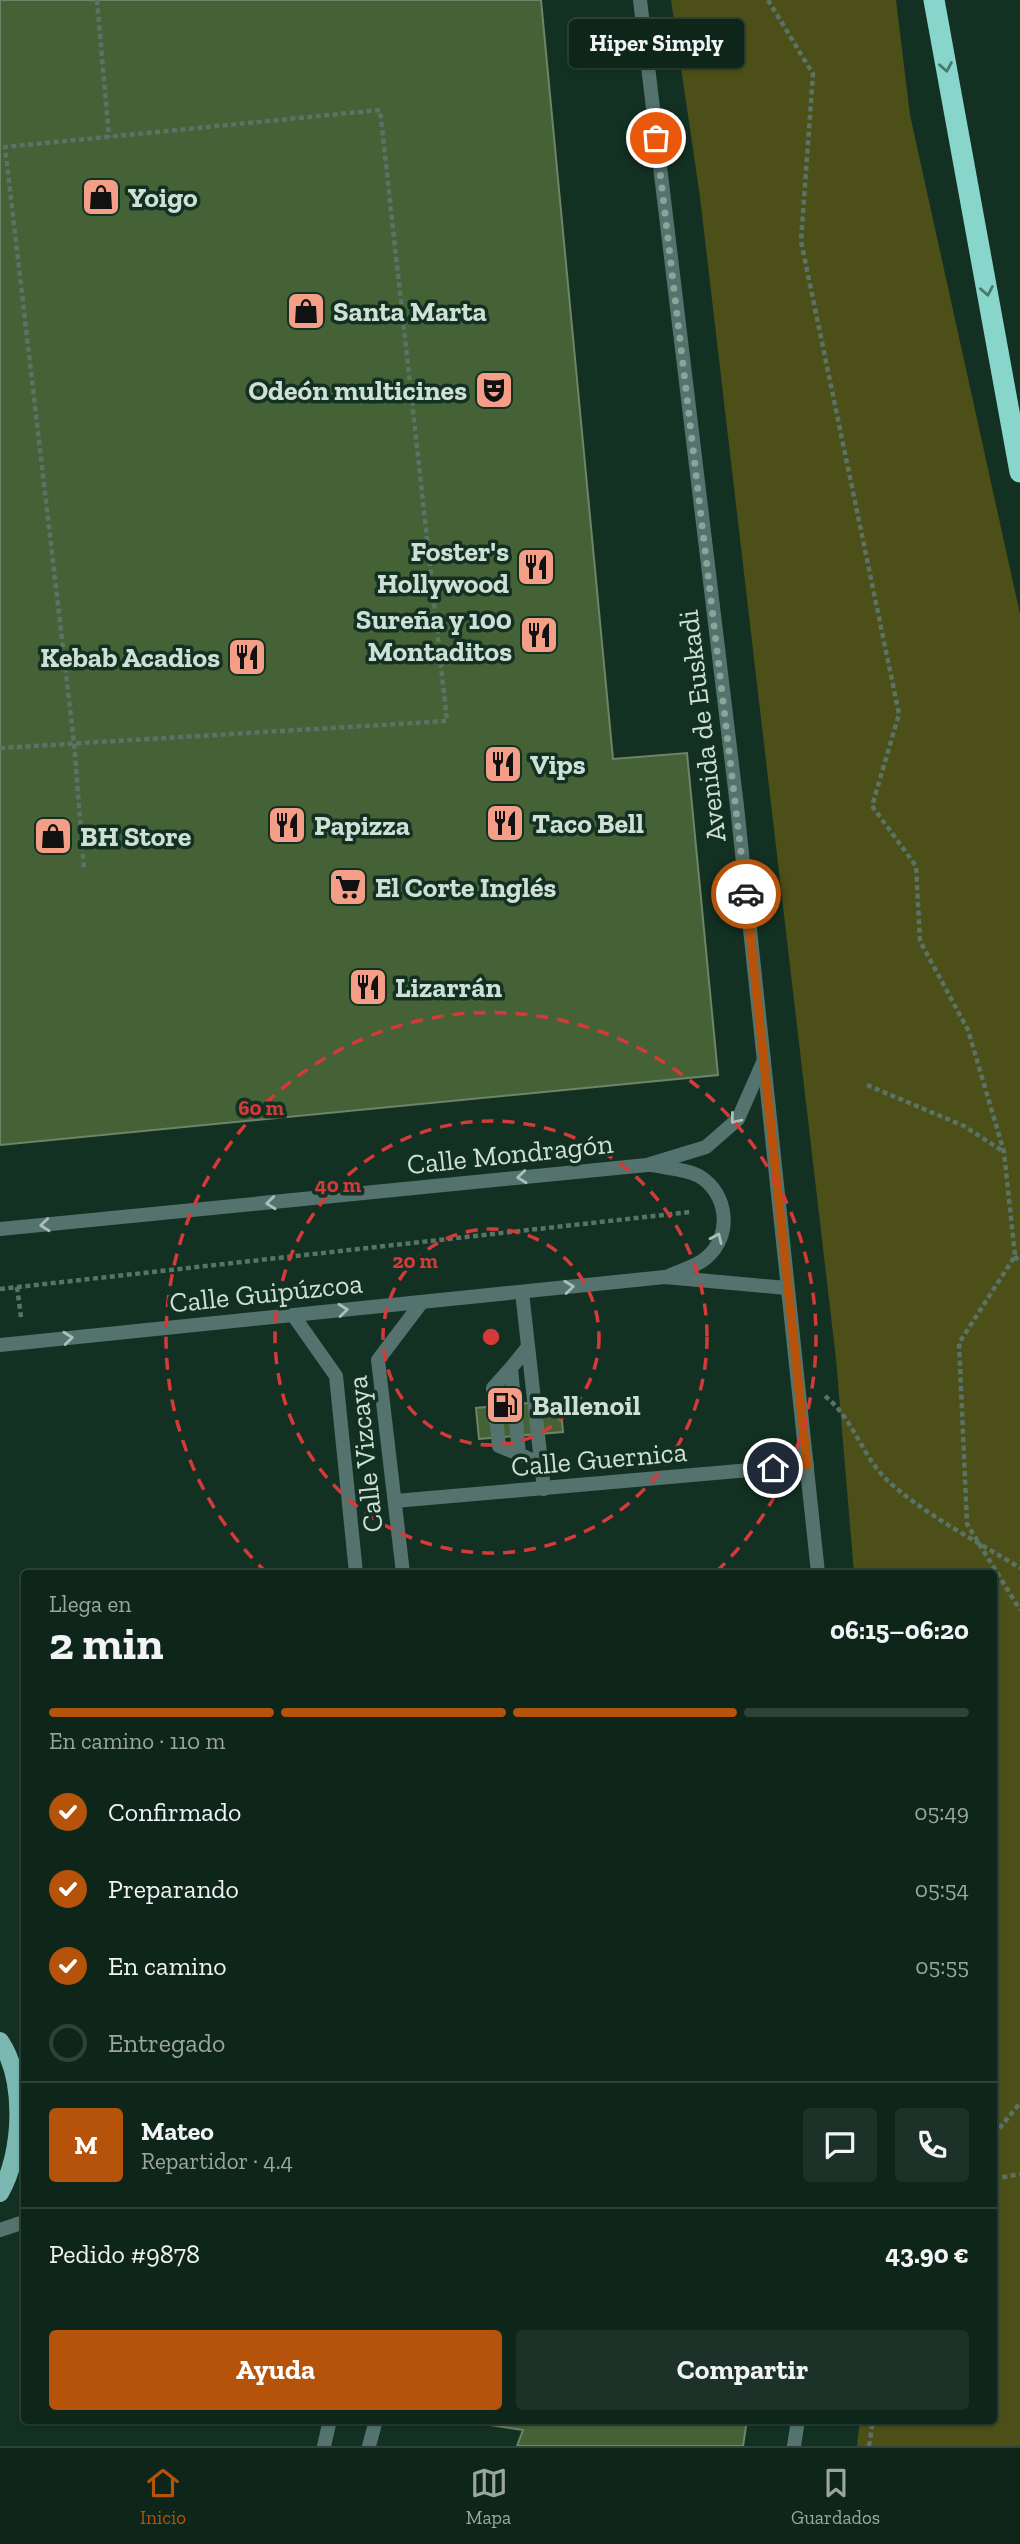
<!DOCTYPE html>
<html lang="es">
<head>
<meta charset="utf-8">
<style>
	:root { --surface:#0e251a; --page:#1c3127; --text:#f1f3f6; --muted:#9ba5a2; --line:#2e4239; --accent:#b45309 }
	body { margin:0; font-family:"Zilla Slab",serif; background:var(--page); color:var(--text); height:100vh; display:flex; flex-direction:column; font-size:26px; white-space:nowrap }
	* { box-sizing:border-box; margin:0 }
	p { font-size:23px; color:var(--muted) }
	.icon { flex:none; width:38px; height:38px; fill:none; stroke:currentColor; stroke-width:2; stroke-linecap:round; stroke-linejoin:round }
	.map { position:relative; flex:1; overflow:hidden }
	.drawer { position:absolute; left:21px; top:1570px; width:976px; height:854px; display:flex; flex-direction:column; background:var(--surface); border-radius:7px; box-shadow:0 2px 5px #0004,0 0 0 2px var(--line) }
	.drawer>* { flex:none }
	.pin { position:absolute; display:grid; place-items:center; width:60px; height:60px; color:#fff; margin:-30px; border:4px solid #fff; border-radius:50%; box-shadow:0 2px 7px #0007 }
	.courier { position:absolute; display:grid; place-items:center; width:70px; height:70px; margin:-35px; border:5px solid #b45309; border-radius:50%; background:#fff; color:#222; box-shadow:0 2px 9px #0007 }
	.bubble { position:absolute; height:49px; border-radius:7px; background:var(--surface); box-shadow:0 2px 5px #0004,0 0 0 2px var(--line); font-size:23px; font-weight:700; line-height:49px; text-align:center }
	.overview em { font-style:normal; font-weight:700 }
	.overview div { display:flex; flex-direction:column-reverse }
	.overview { display:flex; align-items:center; justify-content:space-between; height:119px; padding:0 28px }
	h1 { font-size:46px; font-weight:700; line-height:52px }
	.bar { display:grid; grid-template-columns:repeat(4,1fr); gap:10px 7px; align-content:center; height:84px; padding:0 28px }
	.bar i { height:9px; border-radius:5px; background:var(--line) }
	.bar .on { background:var(--accent) }
	.bar p { grid-column:span 4 }
	.line { display:flex; align-items:center; gap:18px; padding:0 28px; border-top:2px solid var(--line) }
	.line div { flex:1 }
	.round { display:grid; place-items:center; flex:none; width:74px; height:74px; border-radius:7px; background:var(--page) }
	ol { padding:0 28px; list-style:none }
	li { display:flex; align-items:center; gap:21px; height:77px }
	li p { margin-inline-start:auto }
	li .icon { padding:7px; border-radius:50%; background:var(--accent); color:#fff; stroke-width:4 }
	li:last-child { color:var(--muted) }
	li i { width:38px; height:38px; border:4px solid var(--line); border-radius:50% }
	.cta { display:flex; gap:14px; margin-top:auto; padding:14px 28px }
	.cta a { flex:1; height:80px; border-radius:7px; background:var(--accent); color:#fff; font-size:28px; font-weight:700; line-height:80px; text-align:center }
	.cta a+a { background:var(--page); color:var(--text) }
	.tab-bar { display:flex; justify-content:space-around; align-items:center; height:98px; border-top:2px solid var(--line); background:var(--surface); font-size:19px; color:var(--muted) }
	.tab-bar a { display:grid; justify-items:center; gap:4px }
	.tab-bar .on { color:var(--accent) }
	.map>svg:first-child { display:block }
	.green { fill:#4d4f18 }
	.building { fill:#446236; stroke:#708368; stroke-width:2 }
	.lines { fill:none; stroke-linecap:round; stroke-linejoin:round }
	.path { stroke:#5a7367; stroke-width:4.5; stroke-dasharray:5 3.5; stroke-linecap:butt }
	.lane { stroke:#54726e; stroke-width:14 }
	.street { stroke:#54726e; stroke-width:14 }
	.primary { stroke:#7ab8b1; stroke-width:18 }
	.highway { stroke:#88d5cc; stroke-width:21 }
	.oneway { stroke:#487b6f }
	.oneway2 { stroke:#aabfb7 }
	.done { stroke:#8da397; stroke-width:7; stroke-dasharray:0 12.6 }
	.route { stroke:#b45309; stroke-width:9 }
	.ring { fill:none; stroke:#d53a39; stroke-width:3.5; stroke-dasharray:12 9 }
	.labels { text-anchor:middle; dominant-baseline:central; stroke-width:7; stroke-linejoin:round; paint-order:stroke }
	.poi-label { font-size:28px; font-weight:bold; fill:#cfe0d6; stroke:#133123; text-anchor:start }
	.street-label { font-size:28px; fill:#cfe0d6; stroke:#133123 }
	.centre { fill:#d53a39; stroke:#133123; stroke-width:3.5 }
	.ring-label { font-size:21px; text-anchor:middle; font-weight:bold; fill:#d53a39; stroke:#133123; stroke-width:7; stroke-linejoin:round; paint-order:stroke }
</style>
</head>
<body>
<div class="map">
<svg width="1020" height="2446" viewBox="0 0 1020 2446">
	<rect width="100%" height="100%" fill="#133123"/>
	<path class="green" d="M671,0H896L910,115L1020,614V2446H857L860,2420H994V1573H854L836,1359L700,197Z"/>
	<g class="building">
		<path d="M0,0H541L613,759L687,753L718,1075L0,1145Z"/>
		<path d="M560,1400L563,1432L479,1439L476,1408Z"/>
		<path d="M457,2420H747L743,2446H517L523,2430Z"/>
	</g>
	<g class="lines">
		<g class="path">
			<path d="M97,0L109,137"/>
			<path d="M768,0L813,74L801,241L899,714L872,806L916,866L920,941L968,1030L1004,1152L1015,1256L959,1343L967,1524L1020,1610"/>
			<path d="M0,748L447,721L380,110L5,147L74,743L84,868"/>
			<path d="M867,1085L964,1126L1004,1152"/>
			<path d="M1015,1256L1020,1263"/>
			<path d="M17,1287L21,1317"/>
			<path d="M0,1289L690,1212"/>
			<path d="M825,1396C853,1418 861,1454 885,1478C918,1511 980,1543 1020,1568"/>
			<path d="M994,2135L1020,2103"/>
			<path d="M994,2179L1020,2174"/>
			<path d="M869,2446L873,2420"/>
		</g>
		<g class="lane">
			<path d="M522,1292L544,1489"/>
			<path d="M528,1347L511,1368L519,1454L541,1464"/>
			<path d="M511,1368L493,1388L499,1446L519,1454"/>
		</g>
		<g class="street">
			<path d="M640,0L737,806L818,1573"/>
			<path d="M651,1165C666,1168 686,1169 699,1176C728,1193 733,1236 706,1258C696,1267 678,1271 666,1277"/>
			<path d="M0,1229L647,1165L706,1147L738,1119L764,1060"/>
			<path d="M293,1315L336,1376L356,1573"/>
			<path d="M0,1345L665,1277L787,1288"/>
			<path d="M395,1501L807,1465"/>
			<path d="M403,1573L378,1360L422,1302"/>
			<path d="M0,2230L24,2222"/>
			<path d="M324,2446L330,2420"/>
			<path d="M369,2446L376,2420"/>
			<path d="M794,2446L798,2420"/>
		</g>
		<path class="primary" d="M0,2041C26,2080 23,2153 0,2193"/>
		<path class="highway" d="M934,0L1020,472"/>
	</g>
	<defs><path id="oneway-chevron" d="M-2-3.5L2.5 0L-2 3.5" fill="none" stroke-width="1.6" stroke-linecap="round" stroke-linejoin="round" transform="scale(1.75)"/></defs>
	<g class="oneway">
		<use href="#oneway-chevron" transform="translate(946 67) rotate(80)"/>
		<use href="#oneway-chevron" transform="translate(987 291) rotate(80)"/>
	</g>
	<g class="oneway2">
		<use href="#oneway-chevron" transform="translate(735 1119) rotate(129)"/>
		<use href="#oneway-chevron" transform="translate(522 1177) rotate(174)"/>
		<use href="#oneway-chevron" transform="translate(271 1203) rotate(174)"/>
		<use href="#oneway-chevron" transform="translate(45 1225) rotate(174)"/>
		<use href="#oneway-chevron" transform="translate(717 1238) rotate(-66)"/>
		<use href="#oneway-chevron" transform="translate(569 1287) rotate(-6)"/>
		<use href="#oneway-chevron" transform="translate(343 1310) rotate(-6)"/>
		<use href="#oneway-chevron" transform="translate(68 1338) rotate(-6)"/>
	</g>
	<g class="lines">
		<path class="done" d="M656,138L746,894"/>
		<path class="route" d="M746,894L807,1465L773,1468"/>
	</g>
	<g class="ring">
		<circle cx="491" cy="1337" r="108"/>
		<circle cx="491" cy="1337" r="216"/>
		<path d="M267 1573A325 325 0 1 1 715 1573"/>
	</g>
	<defs>
		<symbol id="shop-square" viewBox="-11 -11 22 22"><rect x="-9" y="-9" width="18" height="18" rx="4" fill="#f49e87" stroke="#133123"/><path d="M-5-2.5h2.3a2.7 3.5 0 0 1 5.4 0H5L5.5 6h-11ZM-1.5-2.5h3a1.5 2.3 0 0 0-3 0Z" fill="#111"/></symbol>
		<symbol id="theatre-square" viewBox="-11 -11 22 22"><rect x="-9" y="-9" width="18" height="18" rx="4" fill="#f49e87" stroke="#133123"/><path d="M-5-5.5Q0-4 5-5.5V0Q5 5 0 6Q-5 5-5 0ZM-3.3-2.5H-1v1.5H-3.3ZM1-2.5H3.3v1.5H1ZM-2.8 1Q0 5.5 2.8 1Z" fill="#111"/></symbol>
		<symbol id="restaurant-square" viewBox="-11 -11 22 22"><rect x="-9" y="-9" width="18" height="18" rx="4" fill="#f49e87" stroke="#133123"/><path d="M-5-6h1v4h1v-4h1v4h1v-4h1v5L-1.5 .5V6h-2V.5L-5-1ZM5-6V6H3V1.5H1.5Q1.5-4 5-6Z" fill="#111"/></symbol>
		<symbol id="supermarket-square" viewBox="-11 -11 22 22"><rect x="-9" y="-9" width="18" height="18" rx="4" fill="#f49e87" stroke="#133123"/><path d="M-6-5.5h2.5l.6 2H6L4.5 2H-2.5L-4.4-4H-6ZM-1.5 3.2a1.3 1.3 0 1 0 .1 0ZM3 3.2a1.3 1.3 0 1 0 .1 0Z" fill="#111"/></symbol>
		<symbol id="fuel-square" viewBox="-11 -11 22 22"><rect x="-9" y="-9" width="18" height="18" rx="4" fill="#f49e87" stroke="#133123"/><path d="M-5.5-6h7V0h2V4h1.3V-2.5L3-4.5l.8-.8L6-3V5H2.5V1h-1V6h-7ZM-4.2-4.7v3.2H.2V-4.7Z" fill="#111"/></symbol>
	</defs>
	<g fill-rule="evenodd">
		<use href="#shop-square" x="79" y="175" width="44" height="44"/>
		<use href="#shop-square" x="284" y="289" width="44" height="44"/>
		<use href="#theatre-square" x="472" y="368" width="44" height="44"/>
		<use href="#restaurant-square" x="514" y="545" width="44" height="44"/>
		<use href="#restaurant-square" x="517" y="613" width="44" height="44"/>
		<use href="#restaurant-square" x="225" y="635" width="44" height="44"/>
		<use href="#restaurant-square" x="481" y="742" width="44" height="44"/>
		<use href="#restaurant-square" x="483" y="801" width="44" height="44"/>
		<use href="#restaurant-square" x="265" y="803" width="44" height="44"/>
		<use href="#shop-square" x="31" y="814" width="44" height="44"/>
		<use href="#supermarket-square" x="326" y="865" width="44" height="44"/>
		<use href="#restaurant-square" x="346" y="965" width="44" height="44"/>
		<use href="#fuel-square" x="483" y="1383" width="44" height="44"/>
	</g>
	<g class="labels">
		<g class="poi-label">
			<text x="128" y="197">Yoigo</text>
			<text x="333" y="311">Santa Marta</text>
			<text x="467" y="390" text-anchor="end">Odeón multicines</text>
			<text x="509" y="551" text-anchor="end">Foster's<tspan x="509" dy="32">Hollywood</tspan></text>
			<text x="512" y="619" text-anchor="end">Sureña y 100<tspan x="512" dy="32">Montaditos</tspan></text>
			<text x="220" y="657" text-anchor="end">Kebab Acadios</text>
			<text x="530" y="764">Vips</text>
			<text x="532" y="823">Taco Bell</text>
			<text x="314" y="825">Papizza</text>
			<text x="80" y="836">BH Store</text>
			<text x="375" y="887">El Corte Inglés</text>
			<text x="395" y="987">Lizarrán</text>
			<text x="532" y="1405">Ballenoil</text>
		</g>
		<g class="street-label">
			<text transform="translate(702 726) rotate(-97)">Avenida de Euskadi</text>
			<text transform="translate(510 1154) rotate(-6)">Calle Mondragón</text>
			<text transform="translate(266 1293) rotate(-6)">Calle Guipúzcoa</text>
			<text transform="translate(365 1454) rotate(-96)">Calle Vizcaya</text>
			<text transform="translate(599 1459) rotate(-5)">Calle Guernica</text>
		</g>
	</g>
	<circle cx="491" cy="1337" r="10" class="centre"/>
	<g class="ring-label">
		<text x="261" y="1115">60 m</text>
		<text x="338" y="1192">40 m</text>
		<text x="415" y="1268">20 m</text>
	</g>
</svg>
<div class="pin" style="left:656px;top:138px;background:#ea580c"><svg class="icon" aria-label="bag" viewBox="0 0 24 24"><path d="M5 8h14l-1 12H6zM9 8a3 3 0 0 1 6 0"/></svg></div>
<div class="pin" style="left:773px;top:1468px;background:#1f2937"><svg class="icon" aria-label="home" viewBox="0 0 24 24"><path d="M3 11l9-7 9 7M6 9v11h12V9"/></svg></div>
<div class="courier" style="left:746px;top:894px"><svg class="icon" aria-label="car" viewBox="0 0 24 24"><path d="M5 17H2v-5l4-1 3-4h7l3 4 3 1v5h-3M9 17h6M6 11h13"/><circle cx="7" cy="17" r="2"/><circle cx="17" cy="17" r="2"/></svg></div>
<div class="bubble" style="left:569px;top:19px;width:175px">Hiper Simply</div>
<section class="drawer">
<div class="overview"><div><h1>2 min</h1><p>Llega en</p></div><em>06:15–06:20</em></div>
<div class="bar"><i class="on"></i><i class="on"></i><i class="on"></i><i></i><p>En camino · 110 m</p></div>
<ol>
<li><svg class="icon" aria-label="check" viewBox="0 0 24 24"><path d="M5 12l5 5 9-10"/></svg>Confirmado<p>05:49</p></li>
<li><svg class="icon" aria-label="check" viewBox="0 0 24 24"><path d="M5 12l5 5 9-10"/></svg>Preparando<p>05:54</p></li>
<li><svg class="icon" aria-label="check" viewBox="0 0 24 24"><path d="M5 12l5 5 9-10"/></svg>En camino<p>05:55</p></li>
<li><i></i>Entregado</li>
</ol>
<div class="line" style="height:126px"><b class="round" style="background:var(--accent);color:#fff">M</b><div><b>Mateo</b><p>Repartidor · 4.4</p></div><a class="round"><svg class="icon" aria-label="chat" viewBox="0 0 24 24"><path d="M4 5h16v11H9l-5 4z"/></svg></a><a class="round"><svg class="icon" aria-label="phone" viewBox="0 0 24 24"><path d="M5 4h4l2 5-3 2q2 4 5 5l2-3 5 2v4C11 20 4 13 5 4z"/></svg></a></div>
<div class="line" style="height:91px"><div>Pedido #9878</div><b>43.90 €</b></div>
<div class="cta"><a>Ayuda</a><a>Compartir</a></div>
</section>
</div>
<nav class="tab-bar">
<a class="on"><svg class="icon" aria-label="home" viewBox="0 0 24 24"><path d="M3 11l9-7 9 7M6 9v11h12V9"/></svg>Inicio</a>
<a><svg class="icon" aria-label="map" viewBox="0 0 24 24"><path d="M3 6l6-2 6 2 6-2v14l-6 2-6-2-6 2zM9 4v14M15 6v14"/></svg>Mapa</a>
<a><svg class="icon" aria-label="saved" viewBox="0 0 24 24"><path d="M7 4h10v16l-5-4-5 4z"/></svg>Guardados</a>
</nav>
</body>
</html>
